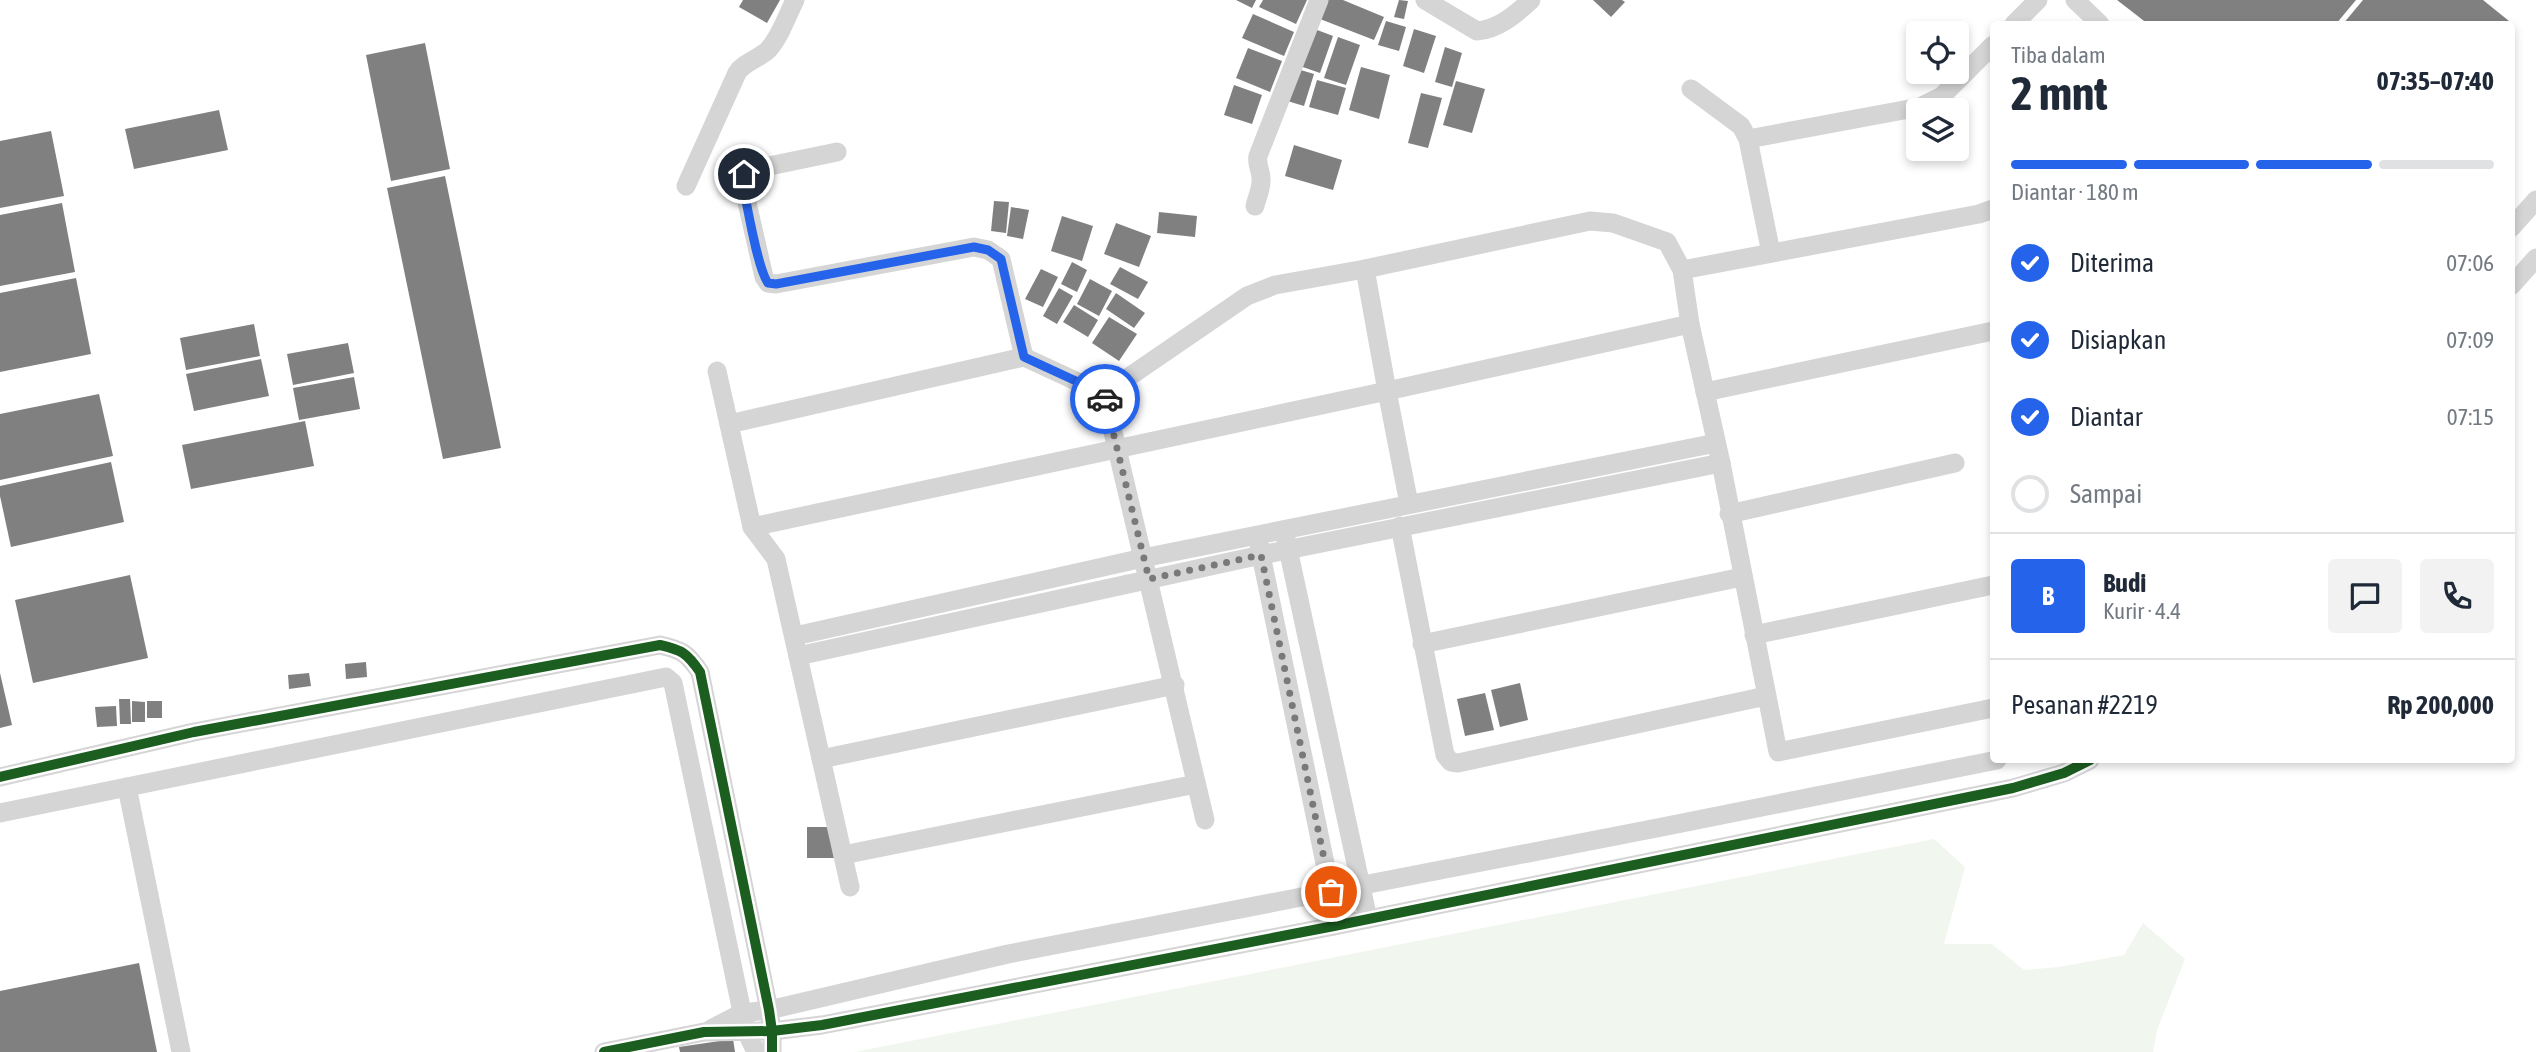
<!DOCTYPE html>
<html lang="id">
<head>
<meta charset="utf-8">
<style>
	:root { --surface:#fff; --page:#f2f2f3; --text:#1f2937; --muted:#747a83; --line:#e0e1e3; --accent:#2563eb }
	body { margin:0; font-family:"Asap Condensed",sans-serif; background:var(--page); color:var(--text); height:100vh; display:flex; flex-direction:column; font-size:26px; white-space:nowrap }
	* { box-sizing:border-box; margin:0 }
	p { font-size:23px; color:var(--muted) }
	.icon { flex:none; width:38px; height:38px; fill:none; stroke:currentColor; stroke-width:2; stroke-linecap:round; stroke-linejoin:round }
	.map { position:relative; flex:1; overflow:hidden }
	.drawer { position:absolute; left:1990px; top:21px; width:525px; height:742px; display:flex; flex-direction:column; background:var(--surface); border-radius:7px; box-shadow:0 4px 10px #0003 }
	.drawer>* { flex:none }
	.fabs { position:absolute; left:1906px; top:21px; display:grid; gap:14px }
	.fabs a { display:grid; place-items:center; width:63px; height:63px; border-radius:7px; background:var(--surface); box-shadow:0 4px 10px #0003; font-size:35px }
	.pin { position:absolute; display:grid; place-items:center; width:60px; height:60px; color:#fff; margin:-30px; border:4px solid #fff; border-radius:50%; box-shadow:0 2px 7px #0007 }
	.courier { position:absolute; display:grid; place-items:center; width:70px; height:70px; margin:-35px; border:5px solid #2563eb; border-radius:50%; background:#fff; color:#222; box-shadow:0 2px 9px #0007 }
	.overview em { font-style:normal; font-weight:700 }
	.overview div { display:flex; flex-direction:column-reverse }
	.overview { display:flex; align-items:center; justify-content:space-between; height:119px; padding:0 21px }
	h1 { font-size:46px; font-weight:700; line-height:52px }
	.bar { display:grid; grid-template-columns:repeat(4,1fr); gap:10px 7px; align-content:center; height:84px; padding:0 21px }
	.bar i { height:9px; border-radius:5px; background:var(--line) }
	.bar .active { background:var(--accent) }
	.bar p { grid-column:span 4 }
	.line { display:flex; align-items:center; gap:18px; padding:0 21px; border-top:2px solid var(--line) }
	.line div { flex:1 }
	.round { display:grid; place-items:center; flex:none; width:74px; height:74px; border-radius:7px; background:var(--page) }
	ol { padding:0 21px; list-style:none }
	li { display:flex; align-items:center; gap:21px; height:77px }
	li p { margin-inline-start:auto }
	li .icon { padding:7px; border-radius:50%; background:var(--accent); color:#fff; stroke-width:4 }
	li:last-child { color:var(--muted) }
	li i { width:38px; height:38px; border:4px solid var(--line); border-radius:50% }
	.map>svg:first-child { display:block }
	.green { fill:#f1f6ee }
	.building { fill:#808080 }
	.lines { fill:none; stroke-linecap:round; stroke-linejoin:round }
	.minor { stroke:#d5d5d5; stroke-width:19 }
	.cycleway-casing { stroke:#fff; stroke-width:15 }
	.cycleway { stroke:#1b5e20; stroke-width:10 }
	.done { stroke:#797979; stroke-width:7; stroke-dasharray:0 12.6 }
	.route { stroke:#2563eb; stroke-width:9 }
</style>
</head>
<body>
<div class="map">
<svg width="2536" height="1052" viewBox="0 0 2536 1052">
	<rect width="100%" height="100%" fill="#fff"/>
	<path class="green" d="M1934,839L1965,867L1944,944H1992L2024,970L2059,967L2124,955L2143,923L2185,959L2157,1030L2153,1052H855Z"/>
	<g class="building">
		<path d="M743,0H780L767,23L739,7Z"/>
		<path d="M1236,0H1256L1252,8Z"/>
		<path d="M1263,0H1307L1296,24L1259,7Z"/>
		<path d="M1328,0H1343L1384,17L1374,40L1320,19Z"/>
		<path d="M1399,0L1408,1L1404,19L1394,17Z"/>
		<path d="M1593,0H1622L1625,2L1611,17Z"/>
		<path d="M2117,0H2356L2336,24H2148Z"/>
		<path d="M2363,0H2483L2509,21L2506,24H2343Z"/>
		<path d="M1253,14L1294,32L1284,56L1242,38Z"/>
		<path d="M1386,21L1406,27L1399,51L1378,45Z"/>
		<path d="M1312,28L1333,36L1320,73L1297,65Z"/>
		<path d="M1414,29L1436,36L1424,73L1403,66Z"/>
		<path d="M1338,37L1360,45L1346,85L1324,78Z"/>
		<path d="M425,43L450,169L391,181L366,55Z"/>
		<path d="M1445,47L1462,53L1452,87L1435,82Z"/>
		<path d="M1248,48L1282,61L1270,92L1236,78Z"/>
		<path d="M1361,67L1390,75L1379,119L1349,110Z"/>
		<path d="M1294,68L1314,74L1304,106L1284,100Z"/>
		<path d="M1317,80L1346,88L1338,115L1309,107Z"/>
		<path d="M1456,81L1485,89L1472,133L1443,125Z"/>
		<path d="M1234,85L1262,95L1252,124L1224,115Z"/>
		<path d="M1421,93L1442,98L1428,148L1408,143Z"/>
		<path d="M219,110L228,150L134,169L125,129Z"/>
		<path d="M51,131L64,196L0,208V141Z"/>
		<path d="M1294,145L1342,160L1333,190L1285,176Z"/>
		<path d="M445,176L501,448L443,459L387,188Z"/>
		<path d="M994,201L1009,202L1006,233L991,231Z"/>
		<path d="M62,203L75,272L0,286V215Z"/>
		<path d="M1011,207L1029,210L1023,239L1007,236Z"/>
		<path d="M1159,212L1197,216L1195,237L1157,233Z"/>
		<path d="M1062,216L1093,226L1082,261L1051,251Z"/>
		<path d="M1116,223L1151,236L1139,267L1104,254Z"/>
		<path d="M1072,262L1087,270L1077,292L1061,284Z"/>
		<path d="M1120,267L1148,282L1138,299L1110,284Z"/>
		<path d="M1041,269L1058,277L1043,307L1025,299Z"/>
		<path d="M76,278L91,354L0,372V293Z"/>
		<path d="M1090,279L1112,291L1099,316L1077,304Z"/>
		<path d="M1059,288L1073,296L1057,324L1043,316Z"/>
		<path d="M1116,293L1145,313L1134,328L1106,309Z"/>
		<path d="M1074,305L1098,320L1088,337L1063,322Z"/>
		<path d="M1109,317L1137,334L1119,361L1092,343Z"/>
		<path d="M254,324L260,356L186,370L180,338Z"/>
		<path d="M348,343L354,373L293,385L287,354Z"/>
		<path d="M261,359L269,396L194,411L186,374Z"/>
		<path d="M354,377L360,409L299,420L293,388Z"/>
		<path d="M99,394L113,456L0,480V414Z"/>
		<path d="M305,421L314,466L191,489L182,445Z"/>
		<path d="M111,462L124,522L11,547L0,496V486Z"/>
		<path d="M130,575L148,658L33,683L15,600Z"/>
		<path d="M366,662L367,677L346,679L345,664Z"/>
		<path d="M0,673L12,725L0,728Z"/>
		<path d="M309,673L311,686L289,689L288,675Z"/>
		<path d="M1520,683L1528,720L1500,727L1491,690Z"/>
		<path d="M1485,693L1494,730L1465,736L1457,699Z"/>
		<path d="M119,699H130L131,724H120Z"/>
		<path d="M132,701L145,702V722H132Z"/>
		<rect x="147" y="701" width="15" height="17"/>
		<path d="M116,706L117,726L97,727L95,707Z"/>
		<rect x="807" y="827" width="29" height="31"/>
		<path d="M139,963L157,1052H0V991Z"/>
		<path d="M733,1039L735,1052H680L679,1047Z"/>
	</g>
	<g class="lines">
		<g class="minor">
			<path d="M1425,0L1477,31C1499,29 1516,14 1531,0"/>
			<path d="M2075,0L2100,24"/>
			<path d="M2014,24L2038,0"/>
			<path d="M1691,89L1741,126L1748,139L1771,253"/>
			<path d="M1748,139L1920,107L1942,96L1993,45"/>
			<path d="M837,152L750,170L744,174L742,181L764,277L768,283L776,284L974,247L988,250L1001,259L1024,357"/>
			<path d="M686,186L737,73C743,63 758,59 768,50C780,37 787,16 795,0"/>
			<path d="M1255,206C1257,198 1261,189 1261,181C1262,171 1256,166 1258,156L1319,0"/>
			<path d="M2511,228L2536,200"/>
			<path d="M1365,269L1590,221L1613,223L1667,242L1682,270L1690,324L1721,463L1778,752L1993,708"/>
			<path d="M1682,270L1979,214L1993,209"/>
			<path d="M2511,286L2536,258"/>
			<path d="M717,371L752,527L776,559L850,887"/>
			<path d="M1705,392L1993,331"/>
			<path d="M1104,394L1247,296L1275,285L1365,269L1387,391L1690,324"/>
			<path d="M729,424L1024,357L1104,394L1205,820"/>
			<path d="M1729,514L1955,463"/>
			<path d="M1400,526L1445,755L1451,762L1458,763L1766,696"/>
			<path d="M752,527L1387,391L1409,504"/>
			<path d="M1285,535L1368,919"/>
			<path d="M1259,543L1261,555L1721,463"/>
			<path d="M1754,635L1993,585"/>
			<path d="M795,636L1143,558L1716,443"/>
			<path d="M1422,644L1742,577"/>
			<path d="M798,656L1261,555L1331,892L1334,926"/>
			<path d="M821,759L1175,685"/>
			<path d="M0,777L194,732L660,645C682,650 687,653 700,672L769,1010L772,1031V1052"/>
			<path d="M127,787L181,1052"/>
			<path d="M0,813L666,677L673,683L746,1031L756,1052"/>
			<path d="M843,855L1196,784"/>
			<path d="M711,1029L742,1013L769,1010L1008,954L1657,828L1997,760"/>
			<path d="M604,1052L704,1032L772,1031L822,1025L1334,926L2013,788L2064,773L2090,760"/>
		</g>
		<defs>
			<g id="cycleway">
				<path d="M0,777L194,732L660,645C682,650 687,653 700,672L769,1010L772,1031V1052"/>
				<path d="M604,1052L704,1032L772,1031L822,1025L1334,926L2013,788L2064,773L2090,760"/>
			</g>
		</defs>
		<use href="#cycleway" class="cycleway-casing"/>
		<use href="#cycleway" class="cycleway"/>
	</g>
	<g class="lines">
		<path class="done" d="M1105,399L1149,579L1261,555L1331,892"/>
		<path class="route" d="M744,174L742,181C747,203 757,268 768,283L776,284L974,247L988,250L1001,259L1024,357L1104,394L1105,399"/>
	</g>
</svg>
<div class="fabs">
<a><svg class="icon" aria-label="locate" viewBox="0 0 24 24"><circle cx="12" cy="12" r="6"/><path d="M12 2v4M12 18v4M2 12h4M18 12h4"/></svg></a>
<a><svg class="icon" aria-label="layers" viewBox="0 0 24 24"><path d="M12 4l9 5-9 5-9-5zM3 14l9 5 9-5"/></svg></a>
</div>
<div class="pin" style="left:1331px;top:892px;background:#ea580c"><svg class="icon" aria-label="bag" viewBox="0 0 24 24"><path d="M5 8h14l-1 12H6zM9 8a3 3 0 0 1 6 0"/></svg></div>
<div class="pin" style="left:744px;top:174px;background:#1f2937"><svg class="icon" aria-label="home" viewBox="0 0 24 24"><path d="M3 11l9-7 9 7M6 9v11h12V9"/></svg></div>
<div class="courier" style="left:1105px;top:399px"><svg class="icon" aria-label="car" viewBox="0 0 24 24"><path d="M5 17H2v-5l4-1 3-4h7l3 4 3 1v5h-3M9 17h6M6 11h13"/><circle cx="7" cy="17" r="2"/><circle cx="17" cy="17" r="2"/></svg></div>
<section class="drawer">
<div class="overview"><div><h1>2 mnt</h1><p>Tiba dalam</p></div><em>07:35–07:40</em></div>
<div class="bar"><i class="active"></i><i class="active"></i><i class="active"></i><i></i><p>Diantar · 180 m</p></div>
<ol>
<li><svg class="icon" aria-label="check" viewBox="0 0 24 24"><path d="M5 12l5 5 9-10"/></svg>Diterima<p>07:06</p></li>
<li><svg class="icon" aria-label="check" viewBox="0 0 24 24"><path d="M5 12l5 5 9-10"/></svg>Disiapkan<p>07:09</p></li>
<li><svg class="icon" aria-label="check" viewBox="0 0 24 24"><path d="M5 12l5 5 9-10"/></svg>Diantar<p>07:15</p></li>
<li><i></i>Sampai</li>
</ol>
<div class="line" style="height:126px"><b class="round" style="background:var(--accent);color:#fff">B</b><div><b>Budi</b><p>Kurir · 4.4</p></div><a class="round"><svg class="icon" aria-label="chat" viewBox="0 0 24 24"><path d="M4 5h16v11H9l-5 4z"/></svg></a><a class="round"><svg class="icon" aria-label="phone" viewBox="0 0 24 24"><path d="M5 4h4l2 5-3 2q2 4 5 5l2-3 5 2v4C11 20 4 13 5 4z"/></svg></a></div>
<div class="line" style="height:91px"><div>Pesanan #2219</div><b>Rp 200,000</b></div>
</section>
</div>
</body>
</html>
